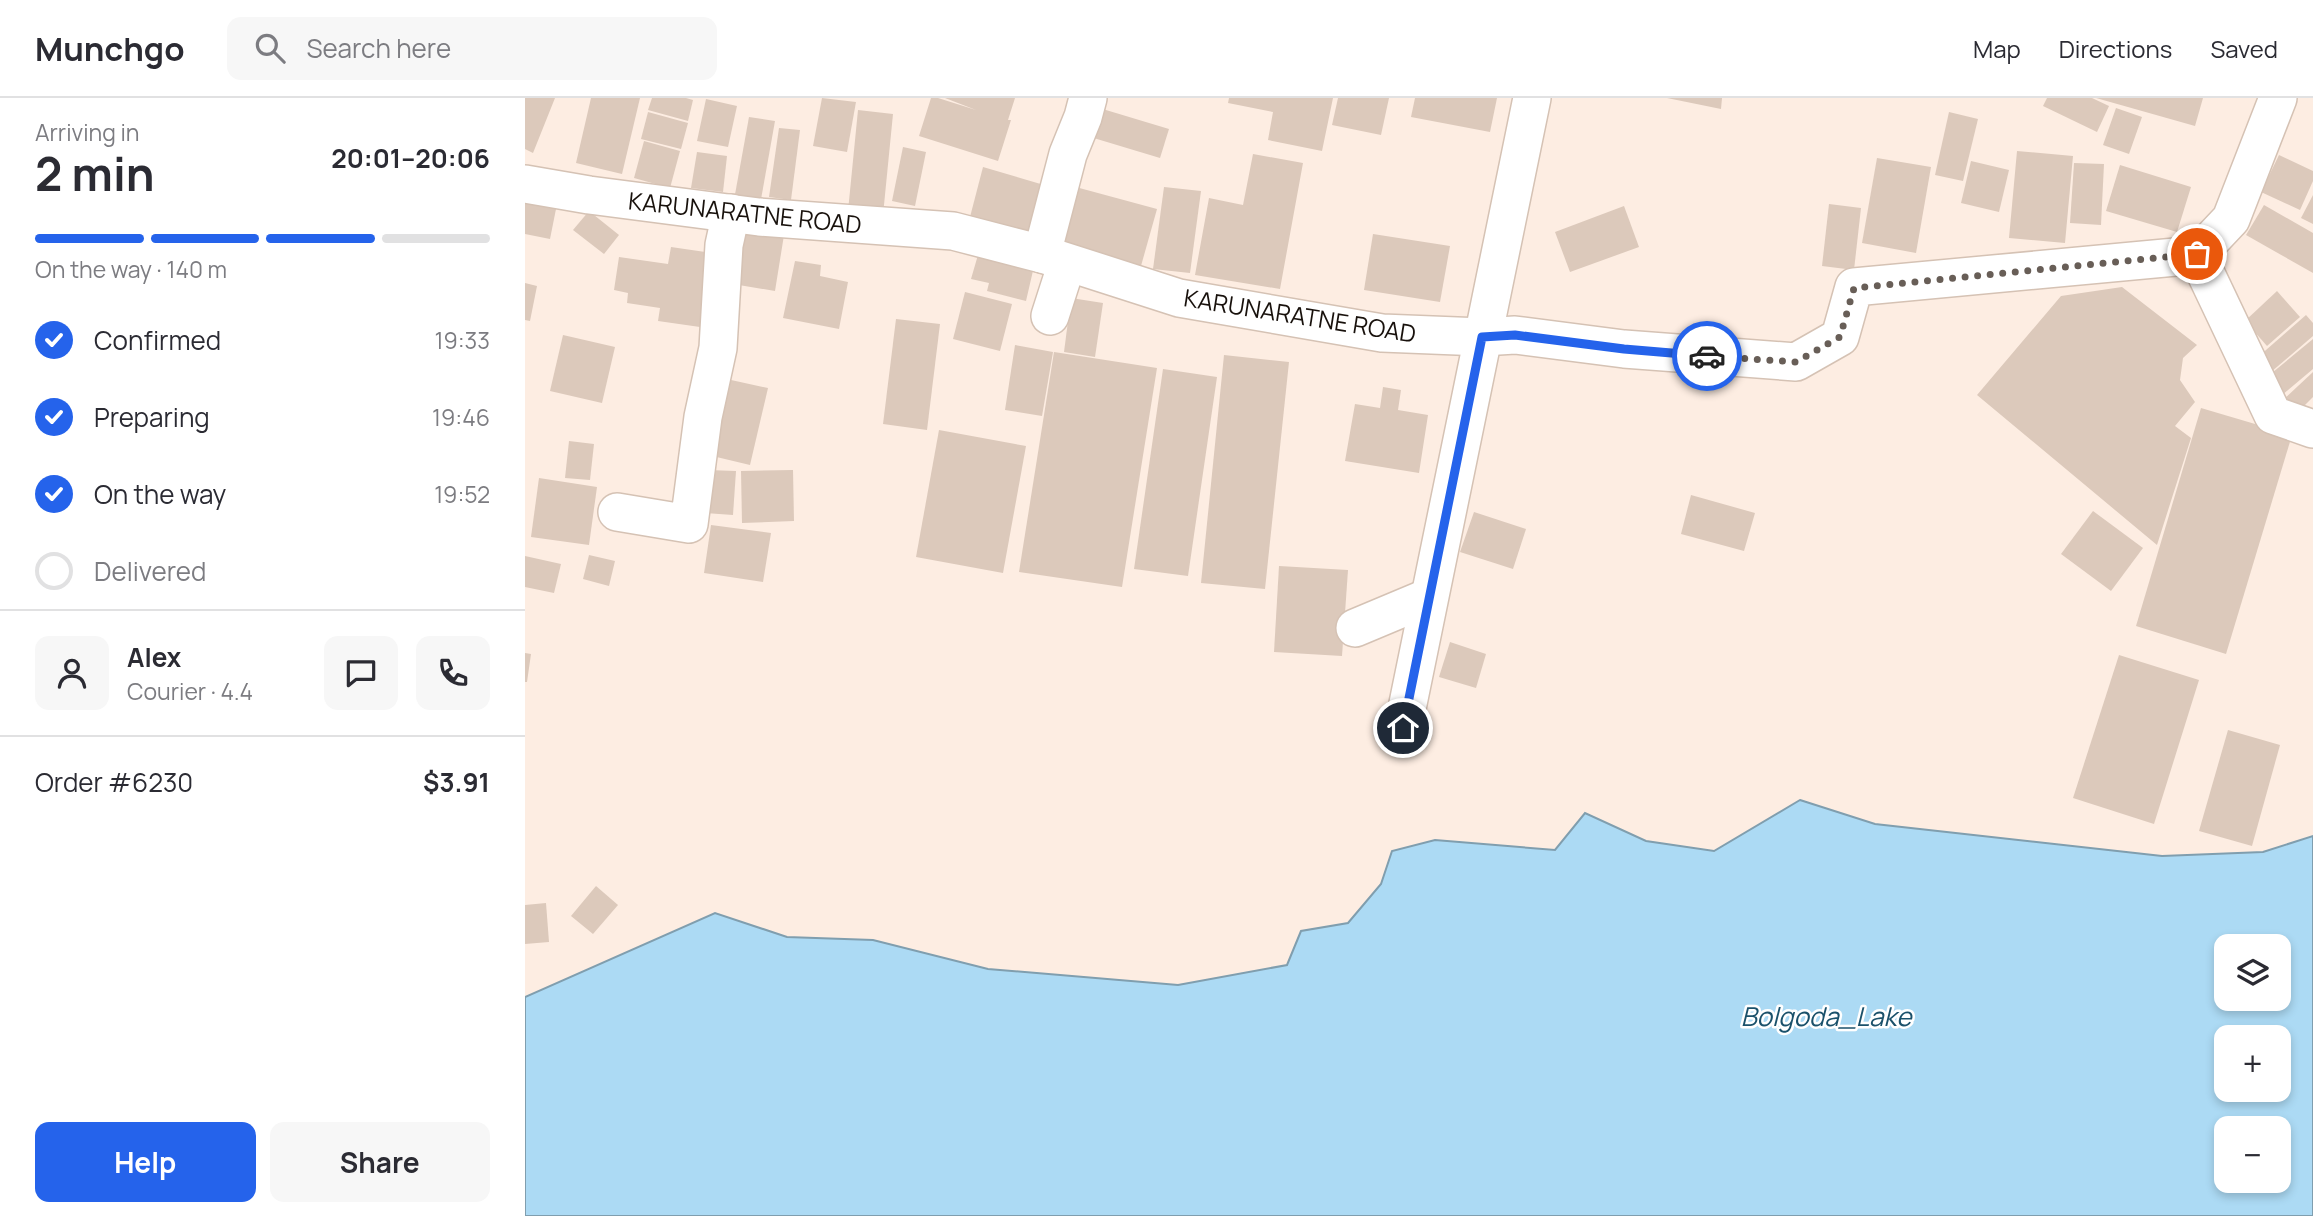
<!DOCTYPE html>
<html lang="en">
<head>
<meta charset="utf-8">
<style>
	:root { --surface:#fff; --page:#f7f7f7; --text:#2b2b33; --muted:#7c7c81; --line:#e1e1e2; --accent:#2563eb }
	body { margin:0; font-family:Manrope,sans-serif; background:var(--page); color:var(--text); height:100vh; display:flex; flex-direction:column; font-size:26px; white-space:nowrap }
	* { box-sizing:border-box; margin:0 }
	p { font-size:23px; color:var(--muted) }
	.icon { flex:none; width:38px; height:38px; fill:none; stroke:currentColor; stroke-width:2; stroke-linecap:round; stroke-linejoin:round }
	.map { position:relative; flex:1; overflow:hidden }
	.panel { display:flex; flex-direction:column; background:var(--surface); width:525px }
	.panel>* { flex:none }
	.tools { position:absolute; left:1689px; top:836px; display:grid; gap:14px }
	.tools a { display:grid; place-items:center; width:77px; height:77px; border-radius:14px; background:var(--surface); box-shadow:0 4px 10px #0003; font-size:35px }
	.pin { position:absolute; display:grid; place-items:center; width:60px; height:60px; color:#fff; margin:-30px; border:4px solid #fff; border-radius:50%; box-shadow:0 2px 7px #0007 }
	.courier { position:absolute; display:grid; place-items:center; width:70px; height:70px; margin:-35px; border:5px solid #2563eb; border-radius:50%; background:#fff; color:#222; box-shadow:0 2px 9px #0007 }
	.summary em { font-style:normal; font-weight:700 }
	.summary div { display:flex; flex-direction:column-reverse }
	.summary { display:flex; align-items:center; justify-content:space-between; height:119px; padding:0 35px }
	h1 { font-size:46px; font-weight:700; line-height:52px }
	.bar { display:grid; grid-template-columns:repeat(4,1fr); gap:10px 7px; align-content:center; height:84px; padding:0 35px }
	.bar i { height:9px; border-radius:5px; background:var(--line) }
	.bar .active { background:var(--accent) }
	.bar p { grid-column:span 4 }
	.line { display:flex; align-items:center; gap:18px; padding:0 35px; border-top:2px solid var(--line) }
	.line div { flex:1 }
	.round { display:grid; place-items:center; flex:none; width:74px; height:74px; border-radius:14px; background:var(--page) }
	ol { padding:0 35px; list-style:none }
	li { display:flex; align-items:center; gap:21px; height:77px }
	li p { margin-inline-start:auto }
	li .icon { padding:7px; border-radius:50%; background:var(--accent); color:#fff; stroke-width:4 }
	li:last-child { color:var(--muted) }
	li i { width:38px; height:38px; border:4px solid var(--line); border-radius:50% }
	.cta { display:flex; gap:14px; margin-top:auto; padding:14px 35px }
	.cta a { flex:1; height:80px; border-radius:14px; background:var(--accent); color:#fff; font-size:28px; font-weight:700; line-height:80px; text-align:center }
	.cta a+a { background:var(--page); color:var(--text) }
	header { display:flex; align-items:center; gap:42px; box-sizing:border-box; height:98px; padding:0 35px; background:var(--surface); border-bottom:2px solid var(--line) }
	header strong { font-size:33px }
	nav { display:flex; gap:38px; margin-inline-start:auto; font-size:24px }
	.search { width:490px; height:63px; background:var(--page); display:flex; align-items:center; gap:18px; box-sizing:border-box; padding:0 24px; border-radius:14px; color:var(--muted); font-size:26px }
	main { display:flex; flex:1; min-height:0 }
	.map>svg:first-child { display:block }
	.water { fill:#acdaf4; stroke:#809eae; stroke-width:2; fill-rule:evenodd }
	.building { fill:#dcc9bb }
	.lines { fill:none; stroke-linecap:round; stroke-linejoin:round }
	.street-casing { stroke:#d5c2b4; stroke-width:40 }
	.street { stroke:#fff; stroke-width:37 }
	.done { stroke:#685e57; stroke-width:7; stroke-dasharray:0 12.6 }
	.route { stroke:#2563eb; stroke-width:9 }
	.labels { text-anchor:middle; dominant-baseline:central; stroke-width:5; stroke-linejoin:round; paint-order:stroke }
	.street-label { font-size:24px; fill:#18110c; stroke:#fff }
	.water-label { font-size:26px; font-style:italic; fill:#1a516b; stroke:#fff }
</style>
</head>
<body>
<header>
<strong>Munchgo</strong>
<div class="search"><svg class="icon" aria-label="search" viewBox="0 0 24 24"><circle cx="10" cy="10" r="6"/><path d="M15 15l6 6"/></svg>Search here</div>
<nav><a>Map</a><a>Directions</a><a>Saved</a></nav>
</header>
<main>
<section class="panel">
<div class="summary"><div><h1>2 min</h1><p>Arriving in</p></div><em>20:01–20:06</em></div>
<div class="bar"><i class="active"></i><i class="active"></i><i class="active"></i><i></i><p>On the way · 140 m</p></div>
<ol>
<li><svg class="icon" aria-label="check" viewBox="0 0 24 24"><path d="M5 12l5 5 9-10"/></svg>Confirmed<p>19:33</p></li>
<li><svg class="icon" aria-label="check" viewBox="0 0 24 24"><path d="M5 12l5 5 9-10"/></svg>Preparing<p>19:46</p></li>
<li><svg class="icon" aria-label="check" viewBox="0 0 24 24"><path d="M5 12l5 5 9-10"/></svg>On the way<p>19:52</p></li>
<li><i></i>Delivered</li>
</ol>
<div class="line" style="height:126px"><a class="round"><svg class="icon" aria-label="person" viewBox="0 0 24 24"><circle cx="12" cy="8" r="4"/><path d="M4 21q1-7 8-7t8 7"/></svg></a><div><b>Alex</b><p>Courier · 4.4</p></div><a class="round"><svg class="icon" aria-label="chat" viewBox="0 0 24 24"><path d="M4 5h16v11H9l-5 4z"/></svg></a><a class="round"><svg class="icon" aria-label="phone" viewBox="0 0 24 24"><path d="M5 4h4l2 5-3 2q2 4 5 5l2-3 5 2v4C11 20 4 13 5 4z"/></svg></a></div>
<div class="line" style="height:91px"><div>Order #6230</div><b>$3.91</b></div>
<div class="cta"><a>Help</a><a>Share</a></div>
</section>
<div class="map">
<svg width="1788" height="1118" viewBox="0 0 1788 1118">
	<rect width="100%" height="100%" fill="#fdede2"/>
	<path class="water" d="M1275,702L1350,726L1637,758L1738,754L1788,738V1118H0V899L190,815L262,839L348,842L463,871L653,887L762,867L776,833L823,825L856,786L867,753L910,742L1030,752L1060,715L1121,743L1189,753ZM1701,849H1754V901H1701ZM1701,940H1754V992H1701ZM1701,1031H1754V1083H1701Z"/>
	<g class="building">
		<path d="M0,0H30L8,55L0,51Z"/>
		<path d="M66,0H115L97,76L51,65Z"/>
		<path d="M127,0H161L168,2L163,23L123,12Z"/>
		<path d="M297,0L331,4L322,54L288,48Z"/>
		<path d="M406,0H413L451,12L420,0H490L483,22H486L473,63L394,38Z"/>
		<path d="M704,0H808L797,53L743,42L748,14L703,5Z"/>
		<path d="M813,0H864L856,37L807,27Z"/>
		<path d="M890,0H972L965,34L886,19Z"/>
		<path d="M1142,0H1197L1196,11Z"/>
		<path d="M1522,0H1567L1584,8L1572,34L1518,8Z"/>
		<path d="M1571,0H1678L1670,28Z"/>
		<path d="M181,1L212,8L203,49L172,43Z"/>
		<path d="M571,9L644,31L635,60L562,38Z"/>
		<path d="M1591,10L1617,19L1604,56L1578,47Z"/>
		<path d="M333,12L368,16L358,117L323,113Z"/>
		<path d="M123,14L163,25L156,51L116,41Z"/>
		<path d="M1424,14L1453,21L1438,83L1410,77Z"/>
		<path d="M224,19L250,23L235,107L209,102Z"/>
		<path d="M254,30L275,32L266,102L244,99Z"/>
		<path d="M119,43L155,53L145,90L109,80Z"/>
		<path d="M378,49L401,54L390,108L367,103Z"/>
		<path d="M1492,53L1548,58L1540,145L1484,140Z"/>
		<path d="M172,54L202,58L198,94L166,90Z"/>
		<path d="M728,56L778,65L755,191L670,177L684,100L718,107Z"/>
		<path d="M1754,57L1788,73V83L1775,112L1736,94Z"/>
		<path d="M1352,60L1406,69L1391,155L1337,145Z"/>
		<path d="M1446,63L1484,72L1474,114L1436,105Z"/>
		<path d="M1549,65L1579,66L1576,127L1545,125Z"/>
		<path d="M1595,67L1666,89L1652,134L1581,113Z"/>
		<path d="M458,69L519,87L505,136L445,119Z"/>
		<path d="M547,88L632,111L616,168L531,145Z"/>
		<path d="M639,89L676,93L665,175L628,171Z"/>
		<path d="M1788,97V126L1776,120Z"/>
		<path d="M0,100L32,106L25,141L0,136Z"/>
		<path d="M1304,106L1336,110L1329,172L1297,168Z"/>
		<path d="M1739,107L1788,135V175L1721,137Z"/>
		<path d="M1099,108L1114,149L1045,174L1030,134Z"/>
		<path d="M64,113L94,137L79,156L48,132Z"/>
		<path d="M212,128L259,137L250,193L202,185Z"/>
		<path d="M848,136L925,148L915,204L839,192Z"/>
		<path d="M146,149L194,156L182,230L133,223L135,210L102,205L103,195L89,192L94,159L143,166Z"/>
		<path d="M455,150L510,164L501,203L462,193L464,185L446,181Z"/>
		<path d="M270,163L296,167L295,178L323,184L314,231L258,220Z"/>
		<path d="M0,185L12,188L5,223L0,222Z"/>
		<path d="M1597,189L1672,247L1658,260L1655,282L1670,304L1650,328L1666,340L1632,447L1452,297L1536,198Z"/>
		<path d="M1752,193L1775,219L1742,248L1720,223Z"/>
		<path d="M440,194L487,206L475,253L428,241Z"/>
		<path d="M546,200L578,205L570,259L539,254Z"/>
		<path d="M1781,217L1788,225V238L1746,274L1733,259Z"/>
		<path d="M371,221L415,226L402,332L358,326Z"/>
		<path d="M38,237L90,249L77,305L25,293Z"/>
		<path d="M1788,241V271L1757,297L1742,279Z"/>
		<path d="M490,247L528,254L517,318L480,312Z"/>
		<path d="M529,254L632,270L597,489L494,474Z"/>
		<path d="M699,257L764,264L740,491L676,485Z"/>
		<path d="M638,271L692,279L663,478L609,471Z"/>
		<path d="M1788,274V299L1771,316L1758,302Z"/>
		<path d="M197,280L243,290L225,367L179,356Z"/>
		<path d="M858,289L876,292L873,312L903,317L894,375L820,363L830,306L855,310Z"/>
		<path d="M1676,310L1767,337L1701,556L1611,528Z"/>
		<path d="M414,332L501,348L478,475L391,459Z"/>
		<path d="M44,343L69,346L65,382L40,380Z"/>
		<path d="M183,372L211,373L208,417L180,415Z"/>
		<path d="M268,372L269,423L217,425L216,373Z"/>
		<path d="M14,380L72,389L64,447L6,439Z"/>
		<path d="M1166,397L1230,415L1219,453L1156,436Z"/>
		<path d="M1568,413L1618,450L1586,493L1536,456Z"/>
		<path d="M949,414L1001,431L988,471L935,454Z"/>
		<path d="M186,427L246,435L238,484L179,475Z"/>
		<path d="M64,457L90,463L84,488L58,481Z"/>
		<path d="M0,458L36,466L29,495L0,489Z"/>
		<path d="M754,468L823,472L817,558L749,554Z"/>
		<path d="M925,544L961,556L951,590L914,579Z"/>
		<path d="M0,555L6,556L2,584H0Z"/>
		<path d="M1594,557L1674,582L1629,726L1548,700Z"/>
		<path d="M1703,632L1755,647L1727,748L1674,733Z"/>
		<path d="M71,788L93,807L68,836L46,818Z"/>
		<path d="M21,805L24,844L0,846V807Z"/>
	</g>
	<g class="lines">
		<defs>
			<g id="street">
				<path d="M0,86L64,97L234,119L428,133L517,156L654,200L857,235L957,239L990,237L1099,251L1271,264L1315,239L1329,189L1672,157L1706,121L1753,0"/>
				<path d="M517,156L543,56L558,19L563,0"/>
				<path d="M1672,157L1748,317L1788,331"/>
				<path d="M525,218L542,165"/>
				<path d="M92,414L164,426L178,319L193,250L199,147L206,115"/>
				<path d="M830,530L904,499"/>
				<path d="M878,630L1007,0"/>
			</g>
		</defs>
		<use href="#street" class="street-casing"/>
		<use href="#street" class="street"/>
	</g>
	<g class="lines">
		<path class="done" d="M1182,258L1271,264L1315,239L1329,190L1672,156"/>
		<path class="route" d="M878,630L957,239L990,237L1099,251L1182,258"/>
	</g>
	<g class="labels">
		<g class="street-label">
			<text transform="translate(220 114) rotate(6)">KARUNARATNE ROAD</text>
			<text transform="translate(775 217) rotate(9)">KARUNARATNE ROAD</text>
		</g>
		<g class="water-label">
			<text x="1301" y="918">Bolgoda_Lake</text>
		</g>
	</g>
</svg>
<div class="tools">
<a><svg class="icon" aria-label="layers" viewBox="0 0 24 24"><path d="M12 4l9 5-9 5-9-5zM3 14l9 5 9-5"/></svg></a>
<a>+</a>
<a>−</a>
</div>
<div class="pin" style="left:1672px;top:156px;background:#ea580c"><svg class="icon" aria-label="bag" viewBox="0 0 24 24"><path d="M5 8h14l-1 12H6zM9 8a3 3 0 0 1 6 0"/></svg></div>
<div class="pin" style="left:878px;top:630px;background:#1f2937"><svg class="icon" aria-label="home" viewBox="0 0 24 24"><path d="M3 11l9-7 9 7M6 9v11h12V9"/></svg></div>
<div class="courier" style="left:1182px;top:258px"><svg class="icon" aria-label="car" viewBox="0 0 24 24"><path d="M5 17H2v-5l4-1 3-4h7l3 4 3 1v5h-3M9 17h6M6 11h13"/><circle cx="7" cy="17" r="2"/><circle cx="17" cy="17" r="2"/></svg></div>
</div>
</main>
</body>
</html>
